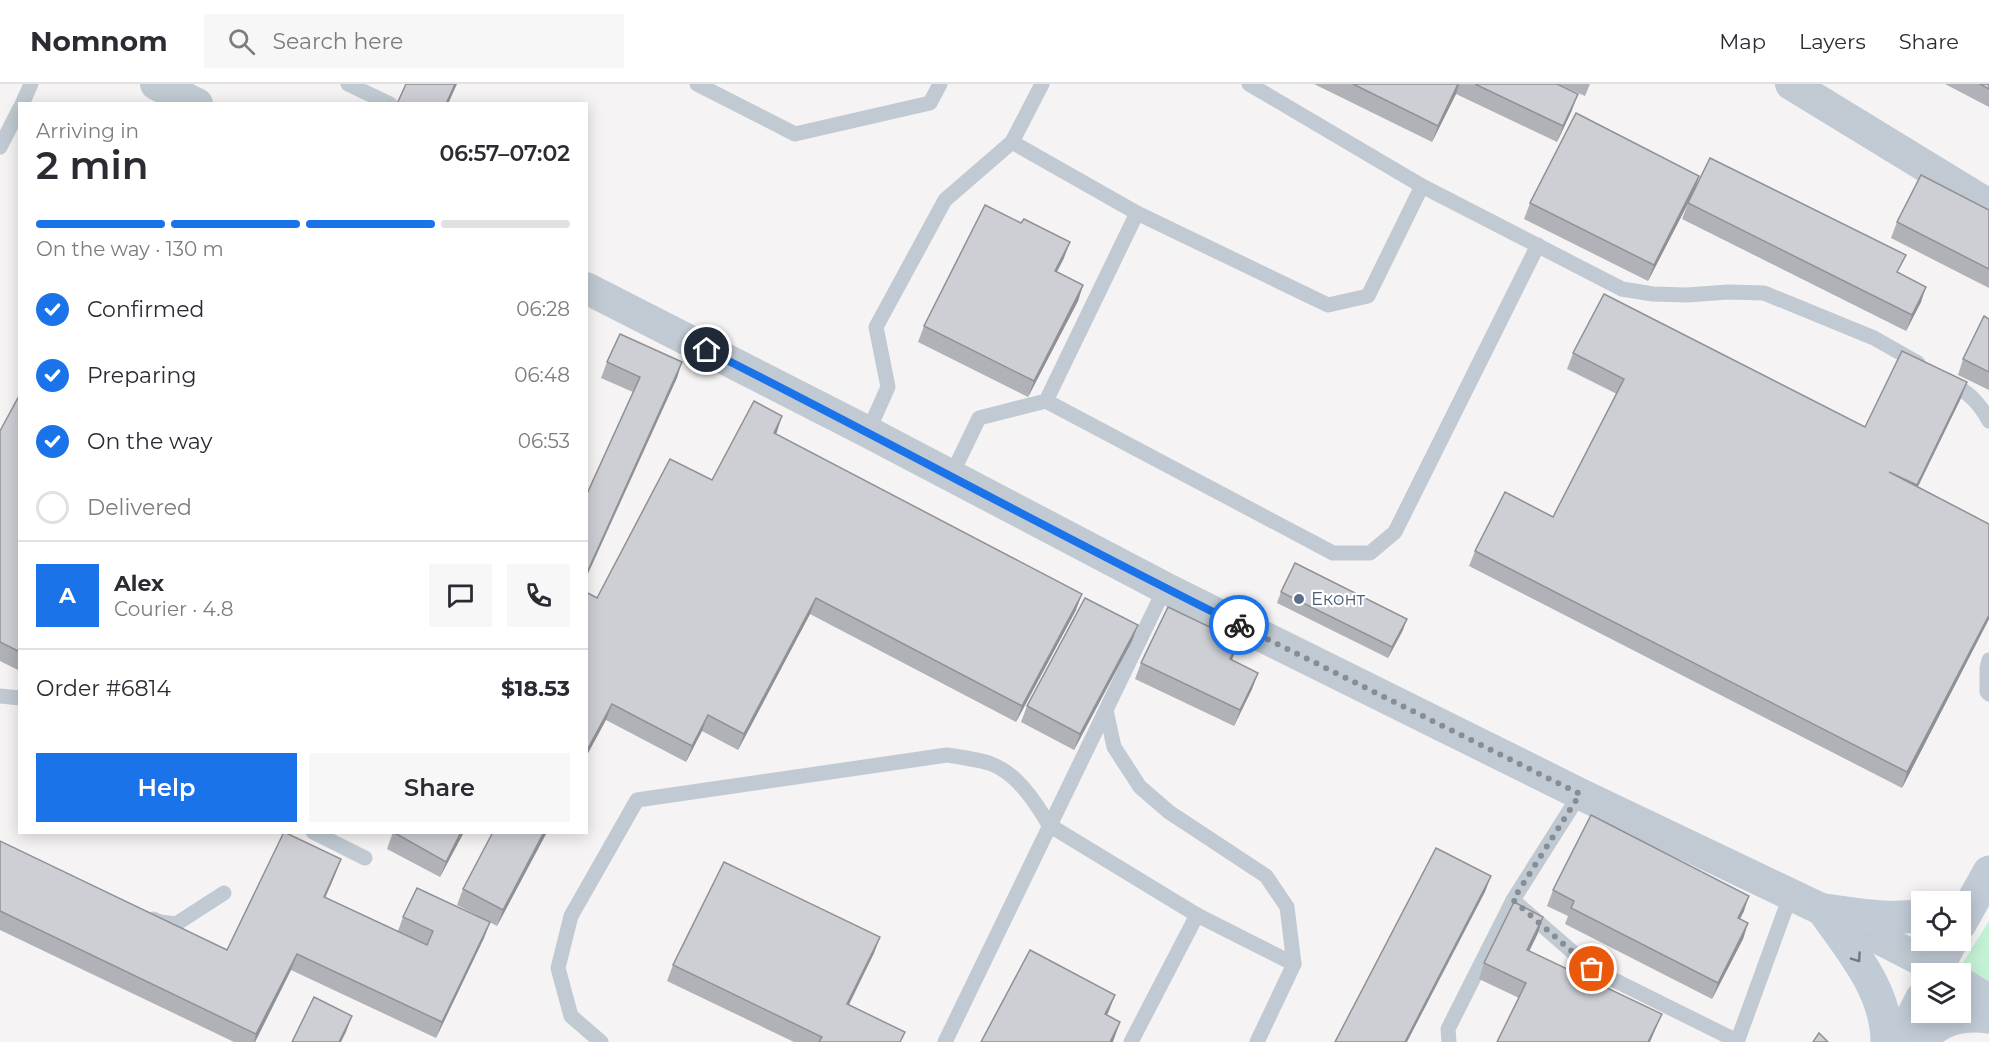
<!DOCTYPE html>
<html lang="en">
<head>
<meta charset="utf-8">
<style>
	:root { --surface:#fff; --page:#f7f7f7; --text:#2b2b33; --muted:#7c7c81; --line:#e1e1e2; --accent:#1a73e8 }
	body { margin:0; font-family:Montserrat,sans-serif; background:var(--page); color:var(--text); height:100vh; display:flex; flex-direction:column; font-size:22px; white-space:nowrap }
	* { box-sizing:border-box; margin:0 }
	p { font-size:20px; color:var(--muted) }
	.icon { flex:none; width:33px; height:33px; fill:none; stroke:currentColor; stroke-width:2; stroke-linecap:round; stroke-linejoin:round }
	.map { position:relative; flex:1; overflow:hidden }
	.details { position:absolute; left:18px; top:18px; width:570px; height:732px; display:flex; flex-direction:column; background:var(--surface); border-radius:0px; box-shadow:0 3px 15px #0003 }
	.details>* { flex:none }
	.buttons { position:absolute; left:1911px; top:807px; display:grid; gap:12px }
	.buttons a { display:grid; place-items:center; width:60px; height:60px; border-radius:0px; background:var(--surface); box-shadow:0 3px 15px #0003; font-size:30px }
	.pin { position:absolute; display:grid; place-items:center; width:51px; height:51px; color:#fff; margin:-26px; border:3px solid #fff; border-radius:50%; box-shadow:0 2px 6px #0007 }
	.courier { position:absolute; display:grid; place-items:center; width:60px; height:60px; margin:-30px; border:4px solid #1a73e8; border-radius:50%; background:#fff; color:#222; box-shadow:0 2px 8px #0007 }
	.overview em { font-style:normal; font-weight:600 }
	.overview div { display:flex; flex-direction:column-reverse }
	.overview { display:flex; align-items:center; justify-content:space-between; height:102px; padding:0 18px }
	h1 { font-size:39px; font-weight:600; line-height:45px }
	.bar { display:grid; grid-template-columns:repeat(4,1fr); gap:9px 6px; align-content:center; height:72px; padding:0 18px }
	.bar i { height:8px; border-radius:4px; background:var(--line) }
	.bar .on { background:var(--accent) }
	.bar p { grid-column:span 4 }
	.line { display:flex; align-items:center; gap:15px; padding:0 18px; border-top:2px solid var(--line) }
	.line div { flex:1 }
	.round { display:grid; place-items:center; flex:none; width:63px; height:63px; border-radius:0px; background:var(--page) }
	ol { padding:0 18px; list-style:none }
	li { display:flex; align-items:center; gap:18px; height:66px }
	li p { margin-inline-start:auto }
	li .icon { padding:6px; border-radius:50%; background:var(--accent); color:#fff; stroke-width:4 }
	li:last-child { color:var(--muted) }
	li i { width:33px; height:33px; border:3px solid var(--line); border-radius:50% }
	.cta { display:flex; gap:12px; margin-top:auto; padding:12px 18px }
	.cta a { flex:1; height:69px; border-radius:0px; background:var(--accent); color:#fff; font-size:24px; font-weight:600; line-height:69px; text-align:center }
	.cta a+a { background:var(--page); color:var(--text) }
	header { display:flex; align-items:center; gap:36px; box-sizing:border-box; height:84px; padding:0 30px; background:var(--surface); border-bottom:2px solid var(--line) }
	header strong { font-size:28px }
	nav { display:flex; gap:33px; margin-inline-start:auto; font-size:21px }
	.search { width:420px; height:54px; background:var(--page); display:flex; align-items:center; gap:15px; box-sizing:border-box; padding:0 21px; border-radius:0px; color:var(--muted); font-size:22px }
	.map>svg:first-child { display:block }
	.green { fill:#c3f1d5 }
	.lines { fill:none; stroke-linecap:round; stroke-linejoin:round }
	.lane { stroke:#c1cad2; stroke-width:15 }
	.street { stroke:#c1cad2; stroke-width:32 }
	.secondary { stroke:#c1cbd6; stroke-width:33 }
	.wall { fill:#b0b2b7 }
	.shaded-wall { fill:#909195 }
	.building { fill:#cdcfd5; stroke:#909195; stroke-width:1.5 }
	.oneway { stroke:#6e7984 }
	.done { stroke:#868d94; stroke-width:6; stroke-dasharray:0 10.8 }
	.route { stroke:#1a73e8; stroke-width:8 }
	.service-dot { fill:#5c6f8a; stroke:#fff; stroke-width:2 }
	.labels { text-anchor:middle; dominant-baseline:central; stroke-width:4.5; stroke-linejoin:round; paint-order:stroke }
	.service-label { font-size:18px; fill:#4e5e75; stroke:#fff; text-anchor:start }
</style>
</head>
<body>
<header>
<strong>Nomnom</strong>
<div class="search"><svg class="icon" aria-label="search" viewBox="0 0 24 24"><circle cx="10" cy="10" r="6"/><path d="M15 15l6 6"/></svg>Search here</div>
<nav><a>Map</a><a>Layers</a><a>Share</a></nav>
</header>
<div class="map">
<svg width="1989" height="958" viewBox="0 0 1989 958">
	<rect width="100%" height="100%" fill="#f5f3f3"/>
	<path class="green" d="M1989,837V900L1957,888Z"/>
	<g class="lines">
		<g class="lane">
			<path d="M348,0L390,20"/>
			<path d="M697,0L795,50L930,19L940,0"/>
			<path d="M1249,0L1422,102L1622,205L1653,210L1687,211L1728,208L1764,209L1874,254L1918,279"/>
			<path d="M22,20L31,0"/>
			<path d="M1012,58L1137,129"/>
			<path d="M0,63L20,24"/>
			<path d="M1947,296C1967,308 1978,316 1989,337"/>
			<path d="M1046,317L1333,469H1370L1395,448L1538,161"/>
			<path d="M868,348L888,303L876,243L945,116L1012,58L1042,0"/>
			<path d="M951,392L979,334L1046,317L1137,129L1328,221L1368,212L1422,102"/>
			<path d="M1989,576L1987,584V608L1989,610"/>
			<path d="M0,612L20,614"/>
			<path d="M1106,626L1114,663L1140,703L1169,728L1266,792L1287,823L1294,880L1197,831L1131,958"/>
			<path d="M313,748L365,774"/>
			<path d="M1513,816L1580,710"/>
			<path d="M153,835L160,838L176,840L224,809"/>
			<path d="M601,958L571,932L558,884L571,832L637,716L947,671C961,673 975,675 989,679C1016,688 1035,717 1049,741L1197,831"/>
			<path d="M945,958L1165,504"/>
			<path d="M1257,958L1294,880"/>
			<path d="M1449,958L1448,945L1513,816L1592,885L1737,957"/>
			<path d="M1737,958L1791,810"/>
		</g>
		<g class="street">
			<path d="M156,0L197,20"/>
			<path d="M1791,0L1989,121"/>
			<path d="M586,204L868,348L1165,504L1580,710L1823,826L1937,884"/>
		</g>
		<g class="secondary">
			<path d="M1823,826C1851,866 1887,907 1887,958"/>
			<path d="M1823,826C1856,830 1889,837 1922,831"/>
			<path d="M1960,840L1989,788"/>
			<path d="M1934,890L1952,856"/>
			<path d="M1960,899L1989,917"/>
			<path d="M1899,958L1922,914"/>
			<path d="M1916,958C1940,937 1956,929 1989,933"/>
		</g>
	</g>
	<g class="wall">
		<path d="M1314,0H1557L1572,26L1557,58L1456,10L1432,58Z"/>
		<path d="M1558,0H1590L1585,12Z"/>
		<path d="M1945,0H1989V23Z"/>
		<path d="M1699,92L1694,107L1899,189L1921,218L1906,247L1682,135L1689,117L1648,197L1524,135L1530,119Z"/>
		<path d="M1989,126V204L1891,154L1897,138Z"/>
		<path d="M1064,174L1057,188L1083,201L1078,217L1028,313L918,258L924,242Z"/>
		<path d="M1989,235V306L1958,291L1963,275Z"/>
		<path d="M1573,269L1865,343L1961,314L1918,403L1989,535L1902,704L1469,482L1475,467L1553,433L1617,310L1567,285Z"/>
		<path d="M607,278L677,294L633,308L601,294Z"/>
		<path d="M20,310V587L0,577V347Z"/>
		<path d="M776,350L1076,526L1016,638L810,530L738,666L702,647L686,678L606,636L597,514L712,396Z"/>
		<path d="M1281,508L1403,546L1388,574L1277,519Z"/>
		<path d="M1138,541L1132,557L1074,666L1021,638L1027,622Z"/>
		<path d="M1239,557L1232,576L1258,589L1252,605L1234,642L1135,595L1141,579Z"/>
		<path d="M393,748H464L440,793L387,765Z"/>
		<path d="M547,748L497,842L457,821L463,805Z"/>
		<path d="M0,757L227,866L335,791L325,813L398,847L403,833L490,838L484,854L436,954L291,886L255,958H234L0,846Z"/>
		<path d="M1553,806L1744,827L1740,835L1748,839L1743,855L1712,915L1565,840L1568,832L1547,822Z"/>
		<path d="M1538,849L1529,867L1656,946L1519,914L1479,895L1484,879Z"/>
		<path d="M880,853L874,869L849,921L901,958H794L667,897L673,881Z"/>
	</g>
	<g class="shaded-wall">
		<path d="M455,0H457L448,20H446Z"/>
		<path d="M1458,0H1459L1456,10L1432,58L1438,42Z"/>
		<path d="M1578,10L1572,26L1557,58L1563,42Z"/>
		<path d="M1699,92L1694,108L1648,197L1654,181Z"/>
		<path d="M1070,158L1064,174L1049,202L1055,187Z"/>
		<path d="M1083,201L1078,217L1028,313L1034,297Z"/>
		<path d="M1926,203L1921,218L1906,247L1912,231Z"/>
		<path d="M682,278L677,294L586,494V491Z"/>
		<path d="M1967,298L1961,314L1911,416L1917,401Z"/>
		<path d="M782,332L777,348L768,365L774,349Z"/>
		<path d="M1082,510L1076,526L1016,638L1022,622Z"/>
		<path d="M816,514L810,530L738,666L744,650Z"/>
		<path d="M1989,531V535L1902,704L1907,688Z"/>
		<path d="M1407,535L1403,546L1388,574L1392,563Z"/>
		<path d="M1138,541L1132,557L1074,666L1080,650Z"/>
		<path d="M1239,557L1233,573L1224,591L1230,575Z"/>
		<path d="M1258,589L1252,605L1234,642L1240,626Z"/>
		<path d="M612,620L606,636L586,673V668Z"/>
		<path d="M708,631L702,647L686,678L692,662Z"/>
		<path d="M461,748H464L440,793L446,778Z"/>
		<path d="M544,748H547L497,842L503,826Z"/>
		<path d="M341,775L335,791L319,828L324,813Z"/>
		<path d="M1491,792L1485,808L1407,958H1405Z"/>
		<path d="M1749,812L1744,827L1732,850L1738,834Z"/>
		<path d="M1543,833L1538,849L1522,882L1527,866Z"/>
		<path d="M490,838L484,854L436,954L442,938Z"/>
		<path d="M1748,839L1743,855L1712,915L1718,899Z"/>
		<path d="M880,853L874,869L841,936L847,920Z"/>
		<path d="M297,870L291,886L255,958H254L256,950Z"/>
		<path d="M1115,911L1109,927L1099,946L1105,930Z"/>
		<path d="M1662,930L1650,958H1648Z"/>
		<path d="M352,932L346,948L341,958H339Z"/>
		<path d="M1120,938L1113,958H1110Z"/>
	</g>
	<g class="building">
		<path d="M406,0H455L446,20H397Z"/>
		<path d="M1353,0H1458L1438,42Z"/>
		<path d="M1475,0H1557L1578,10L1563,42Z"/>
		<path d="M1980,0H1989V5Z"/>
		<path d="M1576,29L1699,92L1654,181L1530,119Z"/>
		<path d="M1710,74L1906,171L1897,188L1926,203L1912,231L1688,119Z"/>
		<path d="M1921,91L1989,126V185L1897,138Z"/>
		<path d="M985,121L1021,139L1024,135L1070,158L1055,187L1083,201L1034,297L924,242Z"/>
		<path d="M1604,210L1865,343L1902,267L1967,298L1917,401L1889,388L1989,440V531L1907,688L1475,467L1505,408L1553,433L1624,295L1573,269Z"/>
		<path d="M1984,232L1989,235V288L1963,275Z"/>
		<path d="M620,250L682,278L586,491V412L640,293L607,278Z"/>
		<path d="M20,310V568L0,558V347Z"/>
		<path d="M754,317L782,332L774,349L1082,510L1022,622L816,514L744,650L708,631L692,662L612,620L586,668V508L597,514L670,375L712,396Z"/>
		<path d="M1295,479L1407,535L1392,563L1281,508Z"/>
		<path d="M1085,514L1138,541L1080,650L1027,622Z"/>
		<path d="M1168,523L1239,557L1230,575L1258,589L1240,626L1141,579Z"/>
		<path d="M1591,731L1749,812L1738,834L1748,839L1718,899L1571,824L1574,817L1553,806Z"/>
		<path d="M284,748L341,775L324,813L427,861L433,847L403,833L417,804L490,838L442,938L297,870L256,950L0,827V757L227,866Z"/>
		<path d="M393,748H461L446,778Z"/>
		<path d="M493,748H544L503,826L463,805Z"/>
		<path d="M1436,764L1491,792L1405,958H1335Z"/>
		<path d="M724,778L880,853L847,920L905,948L900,958H819L822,953L673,881Z"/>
		<path d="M1514,818L1543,833L1527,866L1662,930L1648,958H1497L1526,899L1484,879Z"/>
		<path d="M1030,866L1115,911L1105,930L1120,938L1110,958H981Z"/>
		<path d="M314,913L352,932L339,958H292Z"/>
		<path d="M1819,949L1828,958H1813Z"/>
	</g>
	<defs><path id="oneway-chevron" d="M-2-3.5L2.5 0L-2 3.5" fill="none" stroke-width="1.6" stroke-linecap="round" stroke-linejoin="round" transform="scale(1.5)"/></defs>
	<use class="oneway" href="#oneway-chevron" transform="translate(1857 874) rotate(55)"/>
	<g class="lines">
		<path class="done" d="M1239,541L1580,710L1513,816L1592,885"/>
		<path class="route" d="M707,266C885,356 1060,452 1239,541"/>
	</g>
	<circle class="service-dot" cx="1299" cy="515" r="6"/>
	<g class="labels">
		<g class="service-label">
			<text x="1311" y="515">Еконт</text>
		</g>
	</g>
</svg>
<div class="buttons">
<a><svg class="icon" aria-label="locate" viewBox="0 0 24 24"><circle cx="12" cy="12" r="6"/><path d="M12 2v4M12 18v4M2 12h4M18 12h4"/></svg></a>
<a><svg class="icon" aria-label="layers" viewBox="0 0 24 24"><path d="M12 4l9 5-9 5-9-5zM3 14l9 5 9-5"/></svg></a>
</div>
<div class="pin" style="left:1592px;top:885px;background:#ea580c"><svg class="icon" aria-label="bag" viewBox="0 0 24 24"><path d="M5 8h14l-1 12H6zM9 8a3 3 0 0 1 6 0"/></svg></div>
<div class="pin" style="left:707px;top:266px;background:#1f2937"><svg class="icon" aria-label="home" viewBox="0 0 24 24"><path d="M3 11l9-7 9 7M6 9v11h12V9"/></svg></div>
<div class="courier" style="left:1239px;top:541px"><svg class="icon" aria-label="bike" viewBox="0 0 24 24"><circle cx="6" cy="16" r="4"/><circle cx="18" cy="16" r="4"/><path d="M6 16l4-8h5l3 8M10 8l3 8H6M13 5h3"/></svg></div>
<section class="details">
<div class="overview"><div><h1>2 min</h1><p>Arriving in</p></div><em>06:57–07:02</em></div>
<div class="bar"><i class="on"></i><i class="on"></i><i class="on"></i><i></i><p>On the way · 130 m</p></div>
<ol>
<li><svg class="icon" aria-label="check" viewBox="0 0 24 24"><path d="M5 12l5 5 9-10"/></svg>Confirmed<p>06:28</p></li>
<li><svg class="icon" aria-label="check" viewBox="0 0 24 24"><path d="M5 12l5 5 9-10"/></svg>Preparing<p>06:48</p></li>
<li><svg class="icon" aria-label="check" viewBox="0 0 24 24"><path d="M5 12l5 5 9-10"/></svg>On the way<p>06:53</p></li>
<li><i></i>Delivered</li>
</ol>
<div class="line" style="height:108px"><b class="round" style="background:var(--accent);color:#fff">A</b><div><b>Alex</b><p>Courier · 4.8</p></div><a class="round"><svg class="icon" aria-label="chat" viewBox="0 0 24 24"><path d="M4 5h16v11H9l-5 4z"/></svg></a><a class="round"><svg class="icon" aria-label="phone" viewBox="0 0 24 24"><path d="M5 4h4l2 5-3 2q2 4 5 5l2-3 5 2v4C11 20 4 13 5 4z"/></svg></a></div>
<div class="line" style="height:78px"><div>Order #6814</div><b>$18.53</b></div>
<div class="cta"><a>Help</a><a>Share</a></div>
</section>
</div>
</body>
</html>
